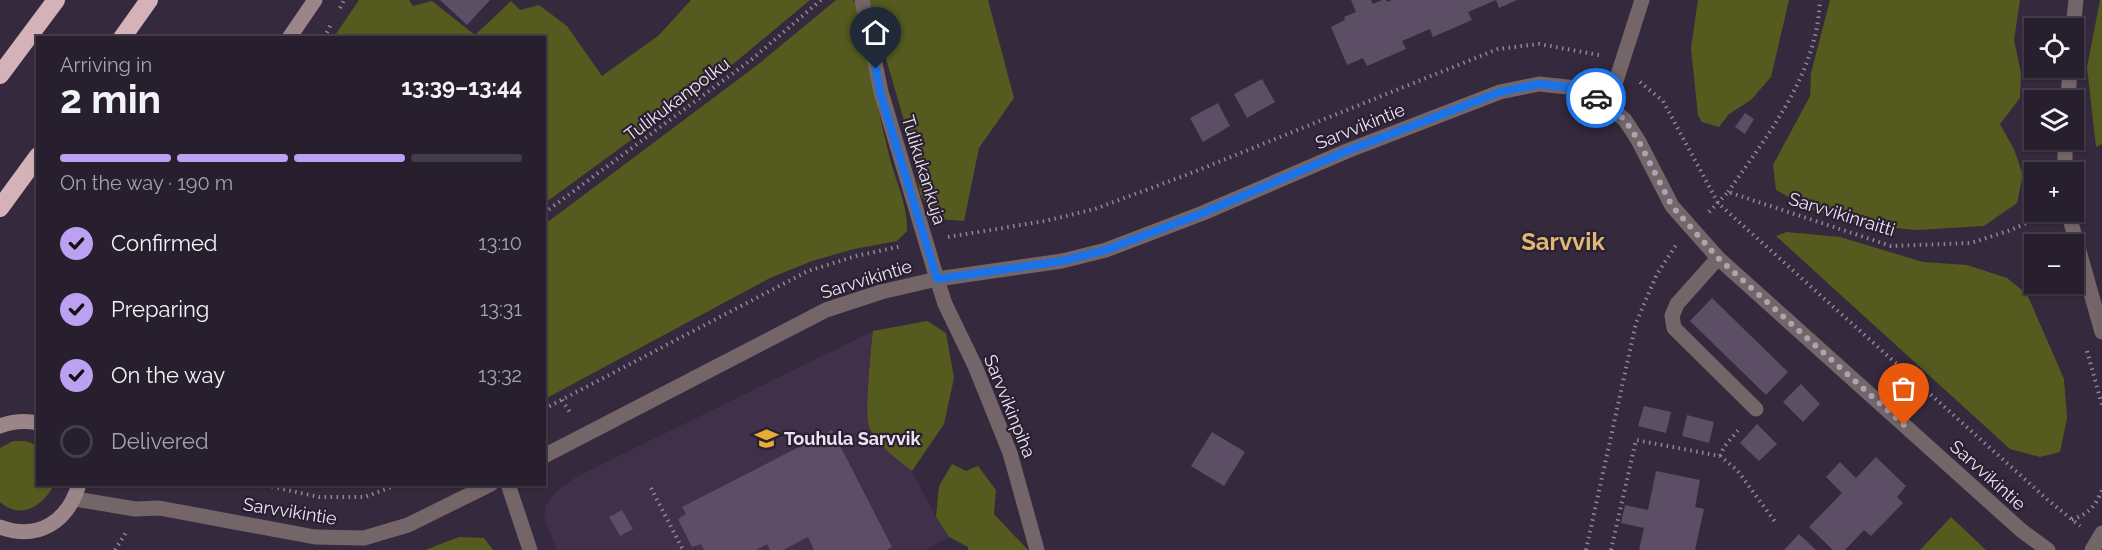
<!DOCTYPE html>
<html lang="en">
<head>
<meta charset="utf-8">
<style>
	:root { --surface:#281f2e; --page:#342c3a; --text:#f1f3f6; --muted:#a5a2aa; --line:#443d4a; --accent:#bca0f2 }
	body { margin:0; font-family:Raleway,sans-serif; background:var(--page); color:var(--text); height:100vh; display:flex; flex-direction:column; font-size:22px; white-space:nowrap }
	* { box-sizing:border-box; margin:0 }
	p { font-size:20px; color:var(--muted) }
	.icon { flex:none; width:33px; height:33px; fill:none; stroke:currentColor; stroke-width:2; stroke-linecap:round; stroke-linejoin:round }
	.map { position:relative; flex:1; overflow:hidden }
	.side { position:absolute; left:36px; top:36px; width:510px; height:450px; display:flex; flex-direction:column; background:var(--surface); border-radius:0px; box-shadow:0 2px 4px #0004,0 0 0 2px var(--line) }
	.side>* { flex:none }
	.controls { position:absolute; left:2024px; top:18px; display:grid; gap:12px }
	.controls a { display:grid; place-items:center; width:60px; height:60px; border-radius:0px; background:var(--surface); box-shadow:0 2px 4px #0004,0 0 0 2px var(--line); font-size:30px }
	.pin { position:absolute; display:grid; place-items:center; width:51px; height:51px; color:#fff; margin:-62px -26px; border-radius:50% 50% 50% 0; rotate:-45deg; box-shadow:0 0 6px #0007 }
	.pin .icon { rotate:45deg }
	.courier { position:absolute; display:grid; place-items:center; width:60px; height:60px; margin:-30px; border:4px solid #1a73e8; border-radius:50%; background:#fff; color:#222; box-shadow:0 2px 8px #0007 }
	.overview em { font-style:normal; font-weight:700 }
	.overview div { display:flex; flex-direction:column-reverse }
	.overview { display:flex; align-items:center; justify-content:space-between; height:102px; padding:0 24px }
	h1 { font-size:39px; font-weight:700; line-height:45px }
	.bar { display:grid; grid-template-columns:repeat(4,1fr); gap:9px 6px; align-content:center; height:72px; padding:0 24px }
	.bar i { height:8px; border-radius:4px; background:var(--line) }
	.bar .selected { background:var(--accent) }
	.bar p { grid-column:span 4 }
	ol { padding:0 24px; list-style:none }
	li { display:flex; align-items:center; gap:18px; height:66px }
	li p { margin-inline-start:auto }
	li .icon { padding:6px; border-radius:50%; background:var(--accent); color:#111; stroke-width:4 }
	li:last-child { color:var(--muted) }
	li i { width:33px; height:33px; border:3px solid var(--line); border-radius:50% }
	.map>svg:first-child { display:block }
	.built { fill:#40304a }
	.green { fill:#555a1e }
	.building { fill:#5c4f65 }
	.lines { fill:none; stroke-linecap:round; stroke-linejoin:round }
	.path { stroke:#918798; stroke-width:4; stroke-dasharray:1.5 4.5; stroke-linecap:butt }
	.service { stroke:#746668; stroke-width:15 }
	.minor { stroke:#746668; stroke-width:15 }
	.secondary { stroke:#9b8588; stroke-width:15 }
	.motorway { stroke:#d4b2b7; stroke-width:18 }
	.done { stroke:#aca3b3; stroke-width:6; stroke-dasharray:0 10.8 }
	.route { stroke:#1a73e8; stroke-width:8 }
	.labels { text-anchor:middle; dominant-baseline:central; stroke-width:4.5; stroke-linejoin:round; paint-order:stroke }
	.street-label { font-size:18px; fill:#ece4f2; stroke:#2b1f32 }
	.poi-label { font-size:18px; font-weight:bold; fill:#ece4f2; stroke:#2b1f32; text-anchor:start }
	.district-label { font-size:24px; font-weight:bold; fill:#dfb972; stroke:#2b1f32 }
</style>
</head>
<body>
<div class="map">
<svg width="2102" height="550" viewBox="0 0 2102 550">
	<rect width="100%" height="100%" fill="#35293d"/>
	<path class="built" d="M873,331L869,368L868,427L885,449L912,471L936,517L949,537L925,550H557L544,517L546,505L557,491L576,477Z"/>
	<g class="green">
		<path d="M359,0H409L413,6L432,1L475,35L511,1L520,10L539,5L567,26L602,76L658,36L691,0H810L720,75L545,203L544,38L334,37Z"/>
		<path d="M836,0H853L858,9C867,58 877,106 889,155C895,180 908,204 907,231L897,241L854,249L812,261L770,278L545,399V224L756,66Z"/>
		<path d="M869,0H988L1014,98L979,148L964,221L937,219L920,194L914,155Z"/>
		<path d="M1698,0H1789L1771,77L1751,100L1729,114L1719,127L1702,122L1698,116L1691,48Z"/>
		<path d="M1830,0H2020L2014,40L2021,73L2020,98L2000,124L2014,149L2023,175L2017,203L1984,226L1917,230L1862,225L1810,209L1776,190L1773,165L1810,96L1811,73Z"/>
		<path d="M2100,0H2102V144L2096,147L2087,67Z"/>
		<path d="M1787,232L1840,237L1923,262L1967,265L2007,278L2027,294L2064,379L2067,418L2060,452L2040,457L2010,449L1776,236Z"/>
		<path d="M927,321L946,333L954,378L944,424L912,471C897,459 879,447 870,429C864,418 871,347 873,331Z"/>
		<path d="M13,441H25L37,445L38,484L54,485C43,505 22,521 0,502V448Z"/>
		<path d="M952,464L966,471L978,466L996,490L994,514L1028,550H968V547L949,537L936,517L939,486Z"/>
		<path d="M1951,517L1986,550H1920Z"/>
		<path d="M459,537L484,538L493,550H425Z"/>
	</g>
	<g class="building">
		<path d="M440,0H490L467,25Z"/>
		<path d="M1351,0H1371L1373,4L1382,0H1386L1387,2L1392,0H1517L1499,8L1496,0L1468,12L1472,20L1433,37L1430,29L1402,41L1406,49L1367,66L1363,58L1347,65L1331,27L1345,20L1344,17L1356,12Z"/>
		<path d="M1262,79L1275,102L1247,118L1234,94Z"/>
		<path d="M1218,103L1230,126L1203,142L1190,118Z"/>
		<path d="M1745,113L1754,119L1745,134L1735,127Z"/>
		<path d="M1712,298L1788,372L1766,395L1690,321Z"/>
		<path d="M1801,384L1820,404L1803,422L1783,402Z"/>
		<path d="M1644,406L1671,412L1666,433L1638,426Z"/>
		<path d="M1687,415L1714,422L1709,443L1682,436Z"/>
		<path d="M1757,424L1777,444L1759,461L1740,443Z"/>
		<path d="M832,430L892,547L886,550H814L808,537L783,550H770L767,544L756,550H704L701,544L692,547L678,519L686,514L682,507Z"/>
		<path d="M1212,432L1245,452L1224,486L1191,466Z"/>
		<path d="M1876,457L1906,486L1897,497L1903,503L1871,536L1864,530L1845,550H1833L1809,527L1842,493L1826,477L1840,462L1856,478Z"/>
		<path d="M1656,471L1700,480L1695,507L1704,509L1695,550H1639L1644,528L1621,523L1625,505L1648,510Z"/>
		<path d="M622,510L633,529L620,536L609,517Z"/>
		<path d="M1799,534L1816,550H1784Z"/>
	</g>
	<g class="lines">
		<g class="path">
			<path d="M340,8L344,0"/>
			<path d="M324,38L332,22"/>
			<path d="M1640,82L1663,101L1718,203L2049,501L2080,526"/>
			<path d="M1728,192C1769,133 1817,74 1820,0"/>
			<path d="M1709,212L1728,192L1891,246L1971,243L2011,230L2031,221L2042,212"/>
			<path d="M544,213L751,60L821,0"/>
			<path d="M948,237L1045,221L1095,209L1186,175L1498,49L1539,44L1599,55"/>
			<path d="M2087,351L2102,405"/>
			<path d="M562,400L571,414"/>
			<path d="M544,409L808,271L856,256L902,246"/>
			<path d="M1720,456L1724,447L1740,428"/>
			<path d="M260,484L319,497H365L399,484"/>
			<path d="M651,488L683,550"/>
			<path d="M2072,520C2089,513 2095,507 2102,490"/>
			<path d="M115,550L127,531"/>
			<path d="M1586,550L1636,323L1657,274L1676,245"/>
			<path d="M1611,550L1636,440L1720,456L1737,470L1776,523"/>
		</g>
		<g class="service">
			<path d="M862,0L881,92L937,279"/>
			<path d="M1718,258L1677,304L1672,316L1674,328L1756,409"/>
		</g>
		<g class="minor">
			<path d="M2073,28L2076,0"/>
			<path d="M2068,100L2070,68"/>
			<path d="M1608,106L1642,0"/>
			<path d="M2065,172V140"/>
			<path d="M2068,212L2102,332"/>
			<path d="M937,279L945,304L975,366L1010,453L1037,550"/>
			<path d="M544,456L826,310L881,292L937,279L1062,261L1106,250L1203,213L1347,151L1500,92L1539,84L1577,88L1608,106L1625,120L1638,140L1672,206L1718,258L2022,531L2048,550"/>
			<path d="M508,484L530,550"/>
			<path d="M75,499L135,509L159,508L315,537L364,538L408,525L491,484"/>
			<path d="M2092,550L2102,533"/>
		</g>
		<g class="secondary">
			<path d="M289,38L315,0"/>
			<path d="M0,426C13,421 24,420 38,423"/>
			<path d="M0,527C38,541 68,522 79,484"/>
		</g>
		<g class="motorway">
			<path d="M122,38L149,0"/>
			<path d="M0,75L56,0"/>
			<path d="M0,208L38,156"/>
		</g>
	</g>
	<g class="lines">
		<path class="done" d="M1596,98L1608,106L1625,120L1638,140L1672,206L1718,258L1904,425"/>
		<path class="route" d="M876,69L880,92L937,279L1062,261L1106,250L1203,213L1347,151L1500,92L1539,84L1577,88L1596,98"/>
	</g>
	<defs>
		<symbol id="school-bare" viewBox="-9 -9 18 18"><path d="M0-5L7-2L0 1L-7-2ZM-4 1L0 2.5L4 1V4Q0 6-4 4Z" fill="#e5ad35" stroke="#2b1f32" stroke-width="2.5" paint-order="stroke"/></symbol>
	</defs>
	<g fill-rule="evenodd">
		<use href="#school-bare" x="750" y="422" width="33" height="33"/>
	</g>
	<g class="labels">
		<g class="street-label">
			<text transform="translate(677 99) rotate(-37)">Tulikukanpolku</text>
			<text transform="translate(1360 126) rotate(-22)">Sarvvikintie</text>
			<text transform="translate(924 170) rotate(73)">Tulikukankuja</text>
			<text transform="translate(1842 214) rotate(17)">Sarvvikinraitti</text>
			<text transform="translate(866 279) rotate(-17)">Sarvvikintie</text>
			<text transform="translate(1010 406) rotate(68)">Sarvvikinpiha</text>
			<text transform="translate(1988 475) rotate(42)">Sarvvikintie</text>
			<text transform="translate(290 511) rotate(9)">Sarvvikintie</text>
		</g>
		<g class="poi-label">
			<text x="784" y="438">Touhula Sarvvik</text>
		</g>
		<g class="district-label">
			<text x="1563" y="241">Sarvvik</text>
		</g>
	</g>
</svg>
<div class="controls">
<a><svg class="icon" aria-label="locate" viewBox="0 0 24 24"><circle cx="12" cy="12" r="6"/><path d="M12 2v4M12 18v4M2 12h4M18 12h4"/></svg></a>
<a><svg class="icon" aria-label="layers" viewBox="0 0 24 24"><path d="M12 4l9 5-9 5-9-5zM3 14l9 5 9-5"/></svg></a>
<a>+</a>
<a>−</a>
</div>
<div class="pin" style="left:1904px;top:425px;background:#ea580c"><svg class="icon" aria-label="bag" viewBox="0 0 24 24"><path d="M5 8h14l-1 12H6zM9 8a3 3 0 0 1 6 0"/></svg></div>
<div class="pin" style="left:876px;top:69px;background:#1f2937"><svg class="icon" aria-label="home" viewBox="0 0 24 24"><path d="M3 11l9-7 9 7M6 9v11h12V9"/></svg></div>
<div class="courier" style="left:1596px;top:98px"><svg class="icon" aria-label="car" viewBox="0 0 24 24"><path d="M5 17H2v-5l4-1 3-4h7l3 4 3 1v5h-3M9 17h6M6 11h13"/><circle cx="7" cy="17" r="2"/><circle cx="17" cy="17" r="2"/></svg></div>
<section class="side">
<div class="overview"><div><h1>2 min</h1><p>Arriving in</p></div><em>13:39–13:44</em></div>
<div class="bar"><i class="selected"></i><i class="selected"></i><i class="selected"></i><i></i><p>On the way · 190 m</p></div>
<ol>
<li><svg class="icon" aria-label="check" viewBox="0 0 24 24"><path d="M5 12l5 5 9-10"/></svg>Confirmed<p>13:10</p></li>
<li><svg class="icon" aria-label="check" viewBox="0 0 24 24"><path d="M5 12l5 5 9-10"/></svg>Preparing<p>13:31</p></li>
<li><svg class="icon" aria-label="check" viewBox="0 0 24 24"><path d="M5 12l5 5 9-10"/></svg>On the way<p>13:32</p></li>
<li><i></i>Delivered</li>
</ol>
</section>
</div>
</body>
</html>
